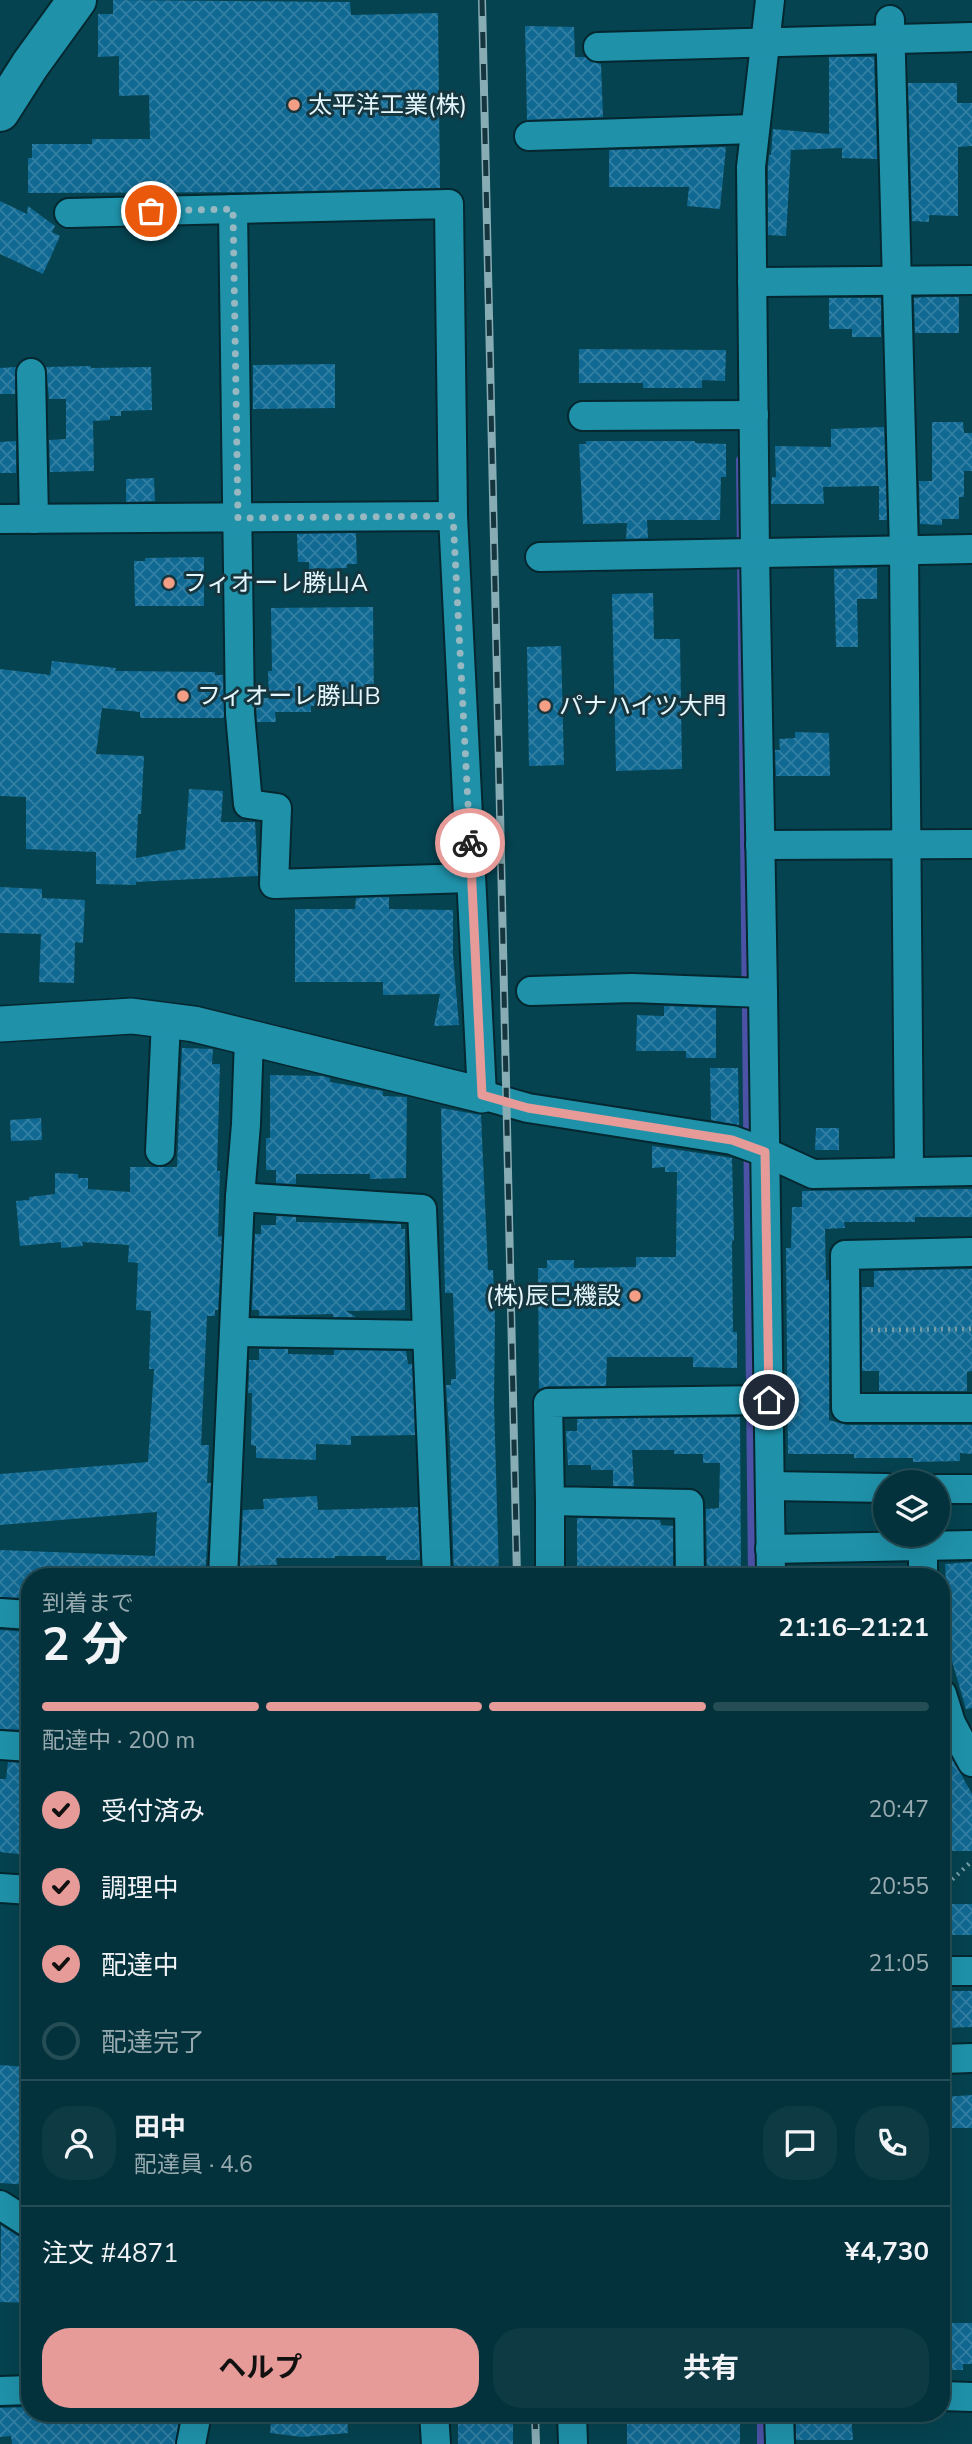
<!DOCTYPE html>
<html lang="ja">
<head>
<meta charset="utf-8">
<style>
	:root { --surface:#04323c; --page:#0d3a43; --text:#f1f3f6; --muted:#97aaaf; --line:#254d56; --accent:#e69b98 }
	body { margin:0; font-family:"Nunito Sans","Noto Sans JP",sans-serif; background:var(--page); color:var(--text); height:100vh; display:flex; flex-direction:column; font-size:26px; white-space:nowrap }
	* { box-sizing:border-box; margin:0 }
	p { font-size:23px; color:var(--muted) }
	.icon { flex:none; width:38px; height:38px; fill:none; stroke:currentColor; stroke-width:2; stroke-linecap:round; stroke-linejoin:round }
	.map { position:relative; flex:1; overflow:hidden }
	.panel { position:absolute; left:21px; top:1568px; width:929px; height:854px; display:flex; flex-direction:column; background:var(--surface); border-radius:28px; box-shadow:0 7px 28px #0002,0 0 0 2px var(--line) }
	.panel>* { flex:none }
	.fabs { position:absolute; left:873px; top:1470px; display:grid; gap:14px }
	.fabs a { display:grid; place-items:center; width:77px; height:77px; border-radius:50%; background:var(--surface); box-shadow:0 7px 28px #0002,0 0 0 2px var(--line); font-size:35px }
	.pin { position:absolute; display:grid; place-items:center; width:60px; height:60px; color:#fff; margin:-30px; border:4px solid #fff; border-radius:50%; box-shadow:0 2px 7px #0007 }
	.courier { position:absolute; display:grid; place-items:center; width:70px; height:70px; margin:-35px; border:5px solid #e69b98; border-radius:50%; background:#fff; color:#222; box-shadow:0 2px 9px #0007 }
	.summary em { font-style:normal; font-weight:700 }
	.summary div { display:flex; flex-direction:column-reverse }
	.summary { display:flex; align-items:center; justify-content:space-between; height:119px; padding:0 21px }
	h1 { font-size:46px; font-weight:700; line-height:52px }
	.bar { display:grid; grid-template-columns:repeat(4,1fr); gap:10px 7px; align-content:center; height:84px; padding:0 21px }
	.bar i { height:9px; border-radius:5px; background:var(--line) }
	.bar .on { background:var(--accent) }
	.bar p { grid-column:span 4 }
	.line { display:flex; align-items:center; gap:18px; padding:0 21px; border-top:2px solid var(--line) }
	.line div { flex:1 }
	.round { display:grid; place-items:center; flex:none; width:74px; height:74px; border-radius:28px; background:var(--page) }
	ol { padding:0 21px; list-style:none }
	li { display:flex; align-items:center; gap:21px; height:77px }
	li p { margin-inline-start:auto }
	li .icon { padding:7px; border-radius:50%; background:var(--accent); color:#111; stroke-width:4 }
	li:last-child { color:var(--muted) }
	li i { width:38px; height:38px; border:4px solid var(--line); border-radius:50% }
	.button { display:flex; gap:14px; margin-top:auto; padding:14px 21px }
	.button a { flex:1; height:80px; border-radius:28px; background:var(--accent); color:#111; font-size:28px; font-weight:700; line-height:80px; text-align:center }
	.button a+a { background:var(--page); color:var(--text) }
	.map>svg:first-child { display:block }
	.lines { fill:none; stroke-linecap:round; stroke-linejoin:round }
	.stream { stroke:#4c53a6; stroke-width:8 }
	.building { fill:url(#building-cross-hatch) }
	.minor-casing { stroke:#05272f; stroke-width:32 }
	.tertiary-casing { stroke:#05272f; stroke-width:38 }
	.secondary-casing { stroke:#05272f; stroke-width:42 }
	.path { stroke:#779ea7; stroke-width:4.5; stroke-dasharray:2 5; stroke-linecap:butt }
	.minor { stroke:#1f92aa; stroke-width:28 }
	.tertiary { stroke:#1f92aa; stroke-width:35 }
	.secondary { stroke:#1f92aa; stroke-width:38 }
	.rail-casing { stroke:#88acb4; stroke-width:8 }
	.rail { stroke:#16363f; stroke-width:5; stroke-dasharray:16; stroke-linecap:butt }
	.done { stroke:#97b8c0; stroke-width:7; stroke-dasharray:0 12.6 }
	.route { stroke:#e69b98; stroke-width:9 }
	.poi-dot { fill:#f49e86; stroke:#16363f; stroke-width:2.5 }
	.labels { text-anchor:middle; dominant-baseline:central; stroke-width:6; stroke-linejoin:round; paint-order:stroke }
	.poi-label { font-size:24px; fill:#e5f7fc; stroke:#16363f; text-anchor:start }
</style>
</head>
<body>
<div class="map">
<svg width="972" height="2444" viewBox="0 0 972 2444">
	<defs>
		<pattern id="building-cross-hatch" width="8" height="8" patternUnits="userSpaceOnUse" patternTransform="scale(1.75)"><rect width="8" height="8" fill="#106993"/><path d="M0 0l8 8M0 8l8-8" fill="none" stroke="#337fa3"/></pattern>
	</defs>
	<rect width="100%" height="100%" fill="#054350"/>
	<g class="lines">
		<g class="stream">
			<path d="M740,460L752,1577"/>
			<path d="M761,2413V2444"/>
		</g>
	</g>
	<g class="building">
		<path d="M113,0L350,2L351,15L438,13L440,188L263,192L28,193V158H32V144H92V139H150L149,95L119,96V56L98,57V14H113Z"/>
		<path d="M525,26L574,27L575,57H585L591,62L601,64L603,117L527,120Z"/>
		<path d="M829,57H874L877,159L842,158V148L791,150L786,236L768,235V168L769,155H771L773,129L829,134Z"/>
		<path d="M908,83H957V103H972V146L958,147V216L929,215V222L912,221Z"/>
		<path d="M726,147L720,209L687,206L689,187H609V150Z"/>
		<path d="M0,201L27,214L28,206L55,226L52,232L60,236L43,274L0,254Z"/>
		<path d="M928,297H959V333H915L914,298Z"/>
		<path d="M829,298H881V337H852V329H829Z"/>
		<path d="M579,349L726,350L725,381L702,380V388H643V383H579Z"/>
		<path d="M335,364V408L253,409V365Z"/>
		<path d="M91,366V368L151,367L152,410L121,411V416H110V420L93,421L94,471L50,472L49,440L66,439V399H49L46,367Z"/>
		<path d="M16,367L15,394H0V368Z"/>
		<path d="M932,422H963L964,433H972V471H964V497H959V519H942V525L920,524L919,481H932Z"/>
		<path d="M884,427L887,520H879V486L823,487L824,504H771L772,477H776L775,446L831,447V429Z"/>
		<path d="M16,441V473H0V442Z"/>
		<path d="M586,441H695V443L726,444V477H721L720,520H647L648,538L626,539L627,523L583,524L579,444H586Z"/>
		<path d="M154,478L155,501L126,502V479Z"/>
		<path d="M356,533L357,564H347V568L309,569V562H298L297,534Z"/>
		<path d="M204,557V606H135L134,561H145V558Z"/>
		<path d="M877,568V599H857L858,647H836L834,569Z"/>
		<path d="M653,593L654,639H680L682,769L616,771L612,594Z"/>
		<path d="M373,607L374,705L311,706V712H275L276,722H257L256,698H269L268,671H272L271,608Z"/>
		<path d="M561,646L564,765L529,766L527,647Z"/>
		<path d="M52,661L116,668L115,671L215,672V675H223L224,718H140V712L102,708L96,754L144,756L141,814H138L136,858L185,849L189,789L223,791L221,822H255L258,876L136,882V885L96,884V852L26,849V797L0,796V669L50,675Z"/>
		<path d="M795,732L829,733L830,776H776L775,750H780L779,739L795,738Z"/>
		<path d="M0,887L42,889V898L85,900L83,943L75,942L74,983L39,982L41,934L0,933Z"/>
		<path d="M389,897V909L453,910V955L459,1025L434,1026L440,994L383,995V982H295V909H355L356,898Z"/>
		<path d="M664,1006L716,1008V1058H686V1051H636L637,1015L664,1016Z"/>
		<path d="M182,1048L213,1049L212,1064H220L217,1171H220L218,1237L222,1236L218,1310H215V1316H207L201,1445H209L207,1483H211L205,1577H30V1598L0,1597V1550L155,1556L157,1512L0,1525V1474L148,1462L154,1369H149L151,1311L136,1310L138,1263L128,1262L129,1245L82,1242L83,1246L61,1248V1242L20,1246L16,1201L29,1200V1197L55,1194V1173L78,1174V1178H88V1189L130,1192V1167H177Z"/>
		<path d="M710,1068H738L739,1125L711,1120Z"/>
		<path d="M270,1075L322,1076L330,1078V1082L383,1091V1096L407,1097L406,1178L370,1179V1174H296V1184L276,1183V1170H266V1138H270Z"/>
		<path d="M441,1108L481,1115L488,1270H493L495,1319L494,1402L499,1577H454L450,1445L446,1385H451V1379H456L453,1293H445Z"/>
		<path d="M41,1118L42,1140L11,1141L10,1120Z"/>
		<path d="M816,1128H839V1150H815Z"/>
		<path d="M652,1146L732,1158L734,1240L732,1241L733,1332H737V1368L693,1367V1357H607L606,1386H548L539,1389L538,1268H547V1260H574V1268L636,1267V1257H676L677,1172H665V1167L652,1168Z"/>
		<path d="M972,1189V1217H915V1222H844L845,1228L825,1229L826,1280H829V1420L846,1425H972V1454L960,1453V1461L913,1462V1458H854V1454H788L786,1248H791L792,1207H802V1191Z"/>
		<path d="M276,1216L296,1217V1222L401,1224V1229H405V1310L346,1311L356,1317H333V1314L259,1316V1310H252L255,1234H261V1225H276Z"/>
		<path d="M972,1269V1371L967,1372V1391H879V1371H862V1287H874V1271Z"/>
		<path d="M259,1349H288V1354L334,1355V1350L406,1351L408,1364H412L415,1435L351,1436V1445L316,1444V1460L256,1458V1446L251,1445L252,1393H248L249,1376V1360H259Z"/>
		<path d="M740,1417L741,1577H707L706,1509L719,1508L720,1463H703V1454H674V1450H632L634,1486H613V1470H591V1465H568L566,1431H577V1419Z"/>
		<path d="M317,1496L318,1510L418,1507L420,1560H386V1556H335V1558H276L277,1565L240,1566L243,1510L264,1509L263,1499Z"/>
		<path d="M577,1518L660,1520L661,1525L673,1526V1577H581V1569H577Z"/>
		<path d="M972,1562V1708L966,1709L950,1654L945,1564Z"/>
		<path d="M0,1630L30,1632V1730L0,1729Z"/>
		<path d="M942,1740L972,1794V1851H942Z"/>
		<path d="M8,1762L30,1764V1819L27,1855L0,1852V1779H6Z"/>
		<rect x="942" y="1904" width="30" height="31"/>
		<path d="M945,1991H972V2027L942,2028V2007H946Z"/>
		<path d="M0,2065L30,2067V2185L0,2183Z"/>
		<path d="M972,2095V2128H942V2097Z"/>
		<path d="M1,2225L21,2238L30,2241V2303L0,2302Z"/>
		<path d="M942,2323H972V2364H963V2370H942Z"/>
		<path d="M30,2407V2413H180L175,2444H12L11,2436L0,2437V2408Z"/>
		<path d="M272,2413H347L348,2433L302,2437L270,2433Z"/>
		<rect x="627" y="2413" width="113" height="31"/>
		<path d="M796,2413H851L853,2440H796Z"/>
		<rect x="458" y="2424" width="55" height="20"/>
	</g>
	<g class="lines">
		<defs>
			<g id="minor">
				<path d="M770,0L751,167L755,553L763,993L771,1577"/>
				<path d="M890,20L904,550L909,1172"/>
				<path d="M598,47L972,37"/>
				<path d="M529,136L755,129"/>
				<path d="M233,209L240,714L248,804L277,808L274,884L471,878"/>
				<path d="M69,213L449,204L453,516"/>
				<path d="M752,282L972,280"/>
				<path d="M31,373L34,519"/>
				<path d="M583,416L754,415"/>
				<path d="M0,519L453,516L482,1095L528,1108L732,1140L765,1152L813,1174L972,1171"/>
				<path d="M540,557L972,549"/>
				<path d="M760,845L972,844"/>
				<path d="M531,991L632,988L763,993"/>
				<path d="M160,1151L166,1021"/>
				<path d="M240,1197L246,1124L249,1038"/>
				<path d="M972,1252L845,1255L846,1408H972"/>
				<path d="M234,1332L427,1335"/>
				<path d="M770,1486L886,1488"/>
				<path d="M938,1489H972"/>
				<path d="M550,1501V1577"/>
				<path d="M923,1546V1577"/>
				<path d="M770,1549L972,1545"/>
				<path d="M223,1577L240,1197L422,1209L437,1577"/>
				<path d="M690,1577L689,1504L550,1501L548,1403L769,1400"/>
				<path d="M0,1613L30,1615"/>
				<path d="M942,1694L951,1723L972,1762"/>
				<path d="M0,1745L30,1747"/>
				<path d="M0,1888L30,1890"/>
				<path d="M942,1971H972"/>
				<path d="M942,2059L972,2058"/>
				<path d="M0,2205L30,2224"/>
				<path d="M0,2391L30,2390"/>
				<path d="M942,2396L972,2397"/>
				<path d="M434,2413L436,2444"/>
				<path d="M572,2413L573,2444"/>
				<path d="M779,2413L780,2444"/>
				<path d="M191,2444L197,2413"/>
			</g>
			<path id="tertiary" d="M0,1024L132,1016L194,1024L482,1095"/>
			<path id="secondary" d="M0,112L30,65L77,0"/>
		</defs>
		<use href="#minor" class="minor-casing"/>
		<use href="#tertiary" class="tertiary-casing"/>
		<use href="#secondary" class="secondary-casing"/>
		<g class="path">
			<path d="M871,1330L972,1329"/>
			<path d="M942,1889L972,1861"/>
		</g>
		<use href="#minor" class="minor"/>
		<use href="#tertiary" class="tertiary"/>
		<use href="#secondary" class="secondary"/>
		<defs>
			<g id="rail">
				<path d="M482,0L517,1577"/>
				<path d="M535,2413L536,2444"/>
			</g>
		</defs>
		<use href="#rail" class="rail-casing"/>
		<use href="#rail" class="rail"/>
	</g>
	<g class="lines">
		<path class="done" d="M151,211L233,209L238,518L453,516L470,843"/>
		<path class="route" d="M470,843L482,1095L528,1108L732,1140L765,1152L769,1400"/>
	</g>
	<g class="poi-dot">
		<circle cx="294" cy="105" r="7"/>
		<circle cx="169" cy="583" r="7"/>
		<circle cx="183" cy="696" r="7"/>
		<circle cx="545" cy="706" r="7"/>
		<circle cx="635" cy="1296" r="7"/>
	</g>
	<g class="labels">
		<g class="poi-label">
			<text x="308" y="105">太平洋工業(株)</text>
			<text x="183" y="583">フィオーレ勝山A</text>
			<text x="197" y="696">フィオーレ勝山B</text>
			<text x="559" y="706">パナハイツ大門</text>
			<text x="621" y="1296" text-anchor="end">(株)辰巳機設</text>
		</g>
	</g>
</svg>
<div class="fabs">
<a><svg class="icon" aria-label="layers" viewBox="0 0 24 24"><path d="M12 4l9 5-9 5-9-5zM3 14l9 5 9-5"/></svg></a>
</div>
<div class="pin" style="left:151px;top:211px;background:#ea580c"><svg class="icon" aria-label="bag" viewBox="0 0 24 24"><path d="M5 8h14l-1 12H6zM9 8a3 3 0 0 1 6 0"/></svg></div>
<div class="pin" style="left:769px;top:1400px;background:#1f2937"><svg class="icon" aria-label="home" viewBox="0 0 24 24"><path d="M3 11l9-7 9 7M6 9v11h12V9"/></svg></div>
<div class="courier" style="left:470px;top:843px"><svg class="icon" aria-label="bike" viewBox="0 0 24 24"><circle cx="6" cy="16" r="4"/><circle cx="18" cy="16" r="4"/><path d="M6 16l4-8h5l3 8M10 8l3 8H6M13 5h3"/></svg></div>
<section class="panel">
<div class="summary"><div><h1>2 分</h1><p>到着まで</p></div><em>21:16–21:21</em></div>
<div class="bar"><i class="on"></i><i class="on"></i><i class="on"></i><i></i><p>配達中 · 200 m</p></div>
<ol>
<li><svg class="icon" aria-label="check" viewBox="0 0 24 24"><path d="M5 12l5 5 9-10"/></svg>受付済み<p>20:47</p></li>
<li><svg class="icon" aria-label="check" viewBox="0 0 24 24"><path d="M5 12l5 5 9-10"/></svg>調理中<p>20:55</p></li>
<li><svg class="icon" aria-label="check" viewBox="0 0 24 24"><path d="M5 12l5 5 9-10"/></svg>配達中<p>21:05</p></li>
<li><i></i>配達完了</li>
</ol>
<div class="line" style="height:126px"><a class="round"><svg class="icon" aria-label="person" viewBox="0 0 24 24"><circle cx="12" cy="8" r="4"/><path d="M4 21q1-7 8-7t8 7"/></svg></a><div><b>田中</b><p>配達員 · 4.6</p></div><a class="round"><svg class="icon" aria-label="chat" viewBox="0 0 24 24"><path d="M4 5h16v11H9l-5 4z"/></svg></a><a class="round"><svg class="icon" aria-label="phone" viewBox="0 0 24 24"><path d="M5 4h4l2 5-3 2q2 4 5 5l2-3 5 2v4C11 20 4 13 5 4z"/></svg></a></div>
<div class="line" style="height:91px"><div>注文 #4871</div><b>¥4,730</b></div>
<div class="button"><a>ヘルプ</a><a>共有</a></div>
</section>
</div>
</body>
</html>
